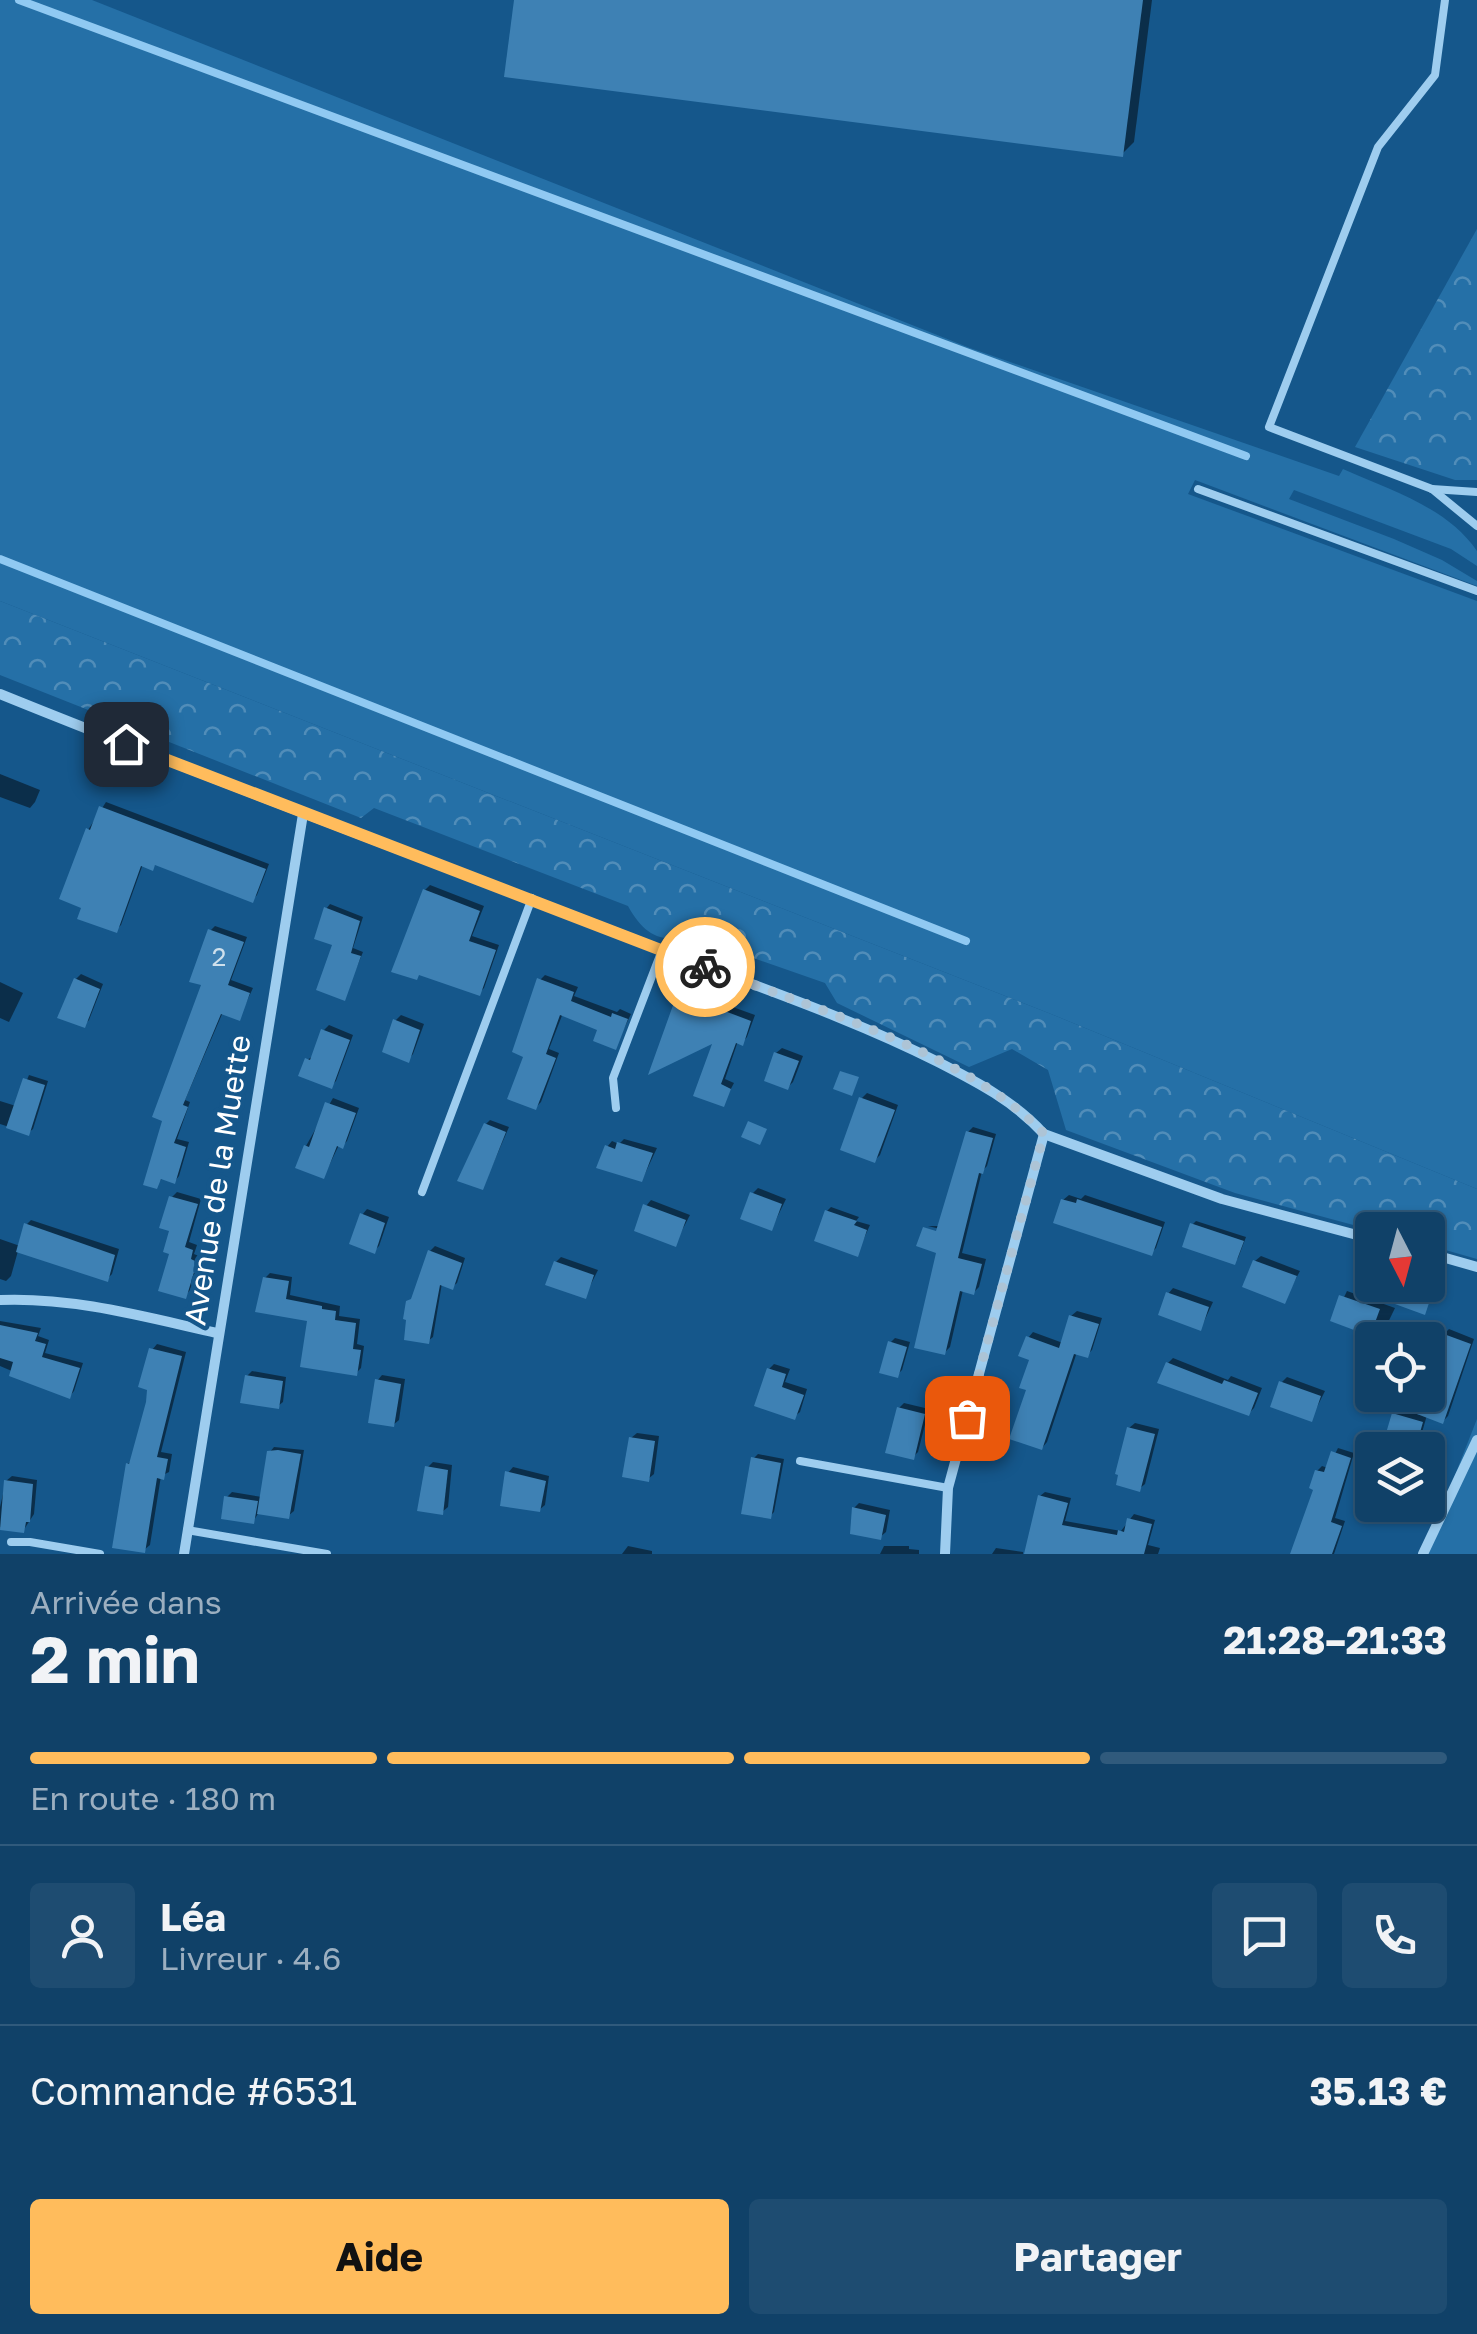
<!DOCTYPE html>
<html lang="fr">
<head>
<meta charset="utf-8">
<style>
	:root { --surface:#104168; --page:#1e4c71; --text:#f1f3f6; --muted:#9cafc0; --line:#305a7c; --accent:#ffbc5c }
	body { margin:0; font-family:"Golos Text",sans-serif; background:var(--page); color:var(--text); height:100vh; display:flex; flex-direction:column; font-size:38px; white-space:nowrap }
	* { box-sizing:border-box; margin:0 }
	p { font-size:32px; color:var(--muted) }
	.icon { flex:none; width:55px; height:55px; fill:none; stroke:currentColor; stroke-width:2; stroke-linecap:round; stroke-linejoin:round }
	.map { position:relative; height:1554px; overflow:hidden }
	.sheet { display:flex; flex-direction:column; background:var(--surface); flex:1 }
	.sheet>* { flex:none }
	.needle { width:65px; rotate:174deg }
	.controls { position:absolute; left:1355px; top:1212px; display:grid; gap:20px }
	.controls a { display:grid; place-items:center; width:90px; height:90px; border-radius:10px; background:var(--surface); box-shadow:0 2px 8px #0004,0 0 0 2px var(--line); font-size:50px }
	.pin { position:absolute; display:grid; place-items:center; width:85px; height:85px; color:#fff; margin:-42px; border-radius:20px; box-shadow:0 5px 15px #0006 }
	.courier { position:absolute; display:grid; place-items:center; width:100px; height:100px; margin:-50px; border:8px solid #ffbc5c; border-radius:50%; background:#fff; color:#222; box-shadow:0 2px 12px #0007 }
	.headline em { font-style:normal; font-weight:700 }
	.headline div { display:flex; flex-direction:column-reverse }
	.headline { display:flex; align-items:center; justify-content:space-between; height:170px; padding:0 30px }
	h1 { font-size:65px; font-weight:700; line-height:75px }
	.bar { display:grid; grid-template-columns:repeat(4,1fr); gap:15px 10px; align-content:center; height:120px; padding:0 30px }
	.bar i { height:12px; border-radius:8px; background:var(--line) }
	.bar .current { background:var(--accent) }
	.bar p { grid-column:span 4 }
	.line { display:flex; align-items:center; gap:25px; padding:0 30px; border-top:2px solid var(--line) }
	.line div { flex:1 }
	.round { display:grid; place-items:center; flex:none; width:105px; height:105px; border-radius:10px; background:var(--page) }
	.button { display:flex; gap:20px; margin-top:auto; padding:20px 30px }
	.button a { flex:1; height:115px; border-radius:10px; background:var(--accent); color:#111; font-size:40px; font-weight:700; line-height:115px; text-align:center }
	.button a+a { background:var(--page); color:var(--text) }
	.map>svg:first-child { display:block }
	.green { fill:#2570a7 }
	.forest { fill:url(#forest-crowns) }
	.shadow { fill:#0007 }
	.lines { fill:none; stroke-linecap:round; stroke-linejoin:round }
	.stream { stroke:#90c9f2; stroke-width:8 }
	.building { fill:#3e81b4 }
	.service { stroke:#9ecdef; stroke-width:8 }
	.minor { stroke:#9ecdef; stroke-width:10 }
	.done { stroke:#adc4d6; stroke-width:10; stroke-dasharray:0 18 }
	.route { stroke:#ffbc5c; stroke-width:12 }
	.labels { text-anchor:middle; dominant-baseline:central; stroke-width:9; stroke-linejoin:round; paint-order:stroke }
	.number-label { font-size:25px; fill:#cfe0ec }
	.street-label { font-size:30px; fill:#fff; stroke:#15578b }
</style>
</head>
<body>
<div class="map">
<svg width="1477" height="1554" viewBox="0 0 1477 1554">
	<defs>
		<pattern id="forest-crowns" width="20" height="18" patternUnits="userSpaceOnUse" patternTransform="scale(2.5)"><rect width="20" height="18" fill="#2570a7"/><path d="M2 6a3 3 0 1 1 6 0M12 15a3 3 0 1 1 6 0" fill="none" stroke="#518db9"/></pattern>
	</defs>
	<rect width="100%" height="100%" fill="#15578b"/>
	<g class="green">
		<path d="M0,0H92L970,348L1339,476L1343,469C1390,490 1447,507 1477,551V566L1451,549L1294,490L1289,499L1394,539L1442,560L1477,581V586L1195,480L1188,494L1477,601V1189L1051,1014L0,601Z"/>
		<path d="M1477,1419V1554H1423L1431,1536Z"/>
	</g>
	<g class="forest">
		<path d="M1477,229V480H1455L1355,447Z"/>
		<path d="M0,601L1051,1014L1477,1189V1259L1428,1245V1230H1372L1235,1193L1066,1130L1048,1070L1012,1049L969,1067L837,1003L825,983L693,937C660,943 644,935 628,906L374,808L361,818L0,675Z"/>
	</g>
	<g class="shadow">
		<path d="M516,0H1152L1134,142L1122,154Z"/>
		<path d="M0,774L40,790L35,802L30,808L0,797Z"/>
		<path d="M106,802L269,864L257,895L252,900L157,863L152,868L143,864L121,925L116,930L88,830Z"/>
		<path d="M430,885L484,906L472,936L499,945L484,988L479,993L425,890Z"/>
		<path d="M330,904L363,917L353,948L363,952L344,998L336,943L326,909Z"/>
		<path d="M215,926L247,937L231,980L253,988L239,1018L223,1012L185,1100L190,1102L177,1139L189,1142L179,1176L175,1181L163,1177L156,1186L204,984L211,930Z"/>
		<path d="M81,974L103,984L89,1020L84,1025L76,979Z"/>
		<path d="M545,975L578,987L574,996L617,1012L620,1009L631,1014L615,1047L600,1028L563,1013L549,1049L559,1053L541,1102L536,1107L526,1056L540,980Z"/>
		<path d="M0,982L23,993L9,1022L0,1018Z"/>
		<path d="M684,994L727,1010L730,1006L755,1015L747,1037L742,1043L738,1041L725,1079L734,1083L723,1104L696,1094L717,1039L678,999Z"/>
		<path d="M401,1015L424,1024L413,1054L408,1060L395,1021Z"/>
		<path d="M329,1025L353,1035L336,1081L331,1086L307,1060L315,1055L323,1031Z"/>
		<path d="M782,1048L803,1056L793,1082L788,1087L776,1053Z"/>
		<path d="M29,1075L48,1081L33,1129L28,1133L0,1124V1101L16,1106Z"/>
		<path d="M867,1093L898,1105L880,1155L875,1160L862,1098Z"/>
		<path d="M333,1098L359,1108L347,1141L342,1146L339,1145L324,1176L306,1146Z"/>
		<path d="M490,1120L509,1127L483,1187L486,1124Z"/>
		<path d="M973,1127L996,1134L987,1166L982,1171L962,1253L986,1259L979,1287L974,1292L963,1290L950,1347L945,1352L948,1231L928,1226H940L968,1132Z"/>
		<path d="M624,1139L657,1148L642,1180L607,1147L612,1141L619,1144Z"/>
		<path d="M758,1188L786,1199L772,1228L753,1193Z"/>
		<path d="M177,1192L201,1199L189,1242L197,1245L194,1254L201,1257L190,1290L185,1296L172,1252V1197Z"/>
		<path d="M1069,1195L1081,1199L1085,1195L1165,1222L1156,1248L1151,1253L1063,1200Z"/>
		<path d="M651,1200L690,1215L675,1244L646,1206Z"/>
		<path d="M831,1207L859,1217L856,1221L870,1225L857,1254L827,1211Z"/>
		<path d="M367,1209L389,1217L379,1246L374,1251L362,1215Z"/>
		<path d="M31,1220L119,1249L112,1274L107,1279L18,1251L11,1276L6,1281L0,1279V1239L20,1246L26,1225Z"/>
		<path d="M1196,1221L1246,1237L1238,1258L1234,1262L1192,1225Z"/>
		<path d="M435,1246L465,1258L457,1283L452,1287L442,1283L433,1337L428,1341L414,1296L430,1251Z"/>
		<path d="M1261,1256L1300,1271L1284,1301L1255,1261Z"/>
		<path d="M561,1257L598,1270L585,1296L556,1262Z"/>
		<path d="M270,1273L292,1277L290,1295L340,1306L339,1316L360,1319L357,1344L364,1346L361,1368L356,1373L310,1319L258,1310L265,1278Z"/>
		<path d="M1428,1282L1437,1286L1424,1312L1392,1285H1428Z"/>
		<path d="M1173,1288L1213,1302L1201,1328L1168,1294Z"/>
		<path d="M1347,1291L1395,1308L1381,1337L1333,1320Z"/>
		<path d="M1077,1311L1102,1318L1092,1350L1087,1355L1077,1352L1047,1442L1042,1448L1029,1389L1032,1359L1028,1338L1033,1332L1063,1343L1071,1316Z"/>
		<path d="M0,1321L41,1328L38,1336L49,1340L45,1353L83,1363L74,1391L70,1396L0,1366Z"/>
		<path d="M1449,1329L1474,1339L1448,1416L1443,1421L1427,1415L1417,1450H1395L1394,1415L1400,1409L1420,1415L1444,1334Z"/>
		<path d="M895,1338L910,1342L902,1370L897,1375L890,1343Z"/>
		<path d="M157,1344L186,1352L161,1452L172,1454L169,1472L161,1476L150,1545L144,1550L128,1464L133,1459L148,1402L152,1350Z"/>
		<path d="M1173,1358L1228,1380L1231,1376L1262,1388L1254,1408L1249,1413L1168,1363Z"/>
		<path d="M774,1364L790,1369L785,1382L807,1389L800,1412L794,1417L769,1369Z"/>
		<path d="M252,1371L286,1377L283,1402L278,1406L247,1376Z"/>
		<path d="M382,1375L405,1379L399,1420L393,1425L377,1381Z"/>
		<path d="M1287,1377L1325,1391L1311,1419L1282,1382Z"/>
		<path d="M904,1403L929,1409L918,1452L913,1457L899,1408Z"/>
		<path d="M1135,1423L1159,1429L1145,1484L1139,1489L1129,1428Z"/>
		<path d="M637,1433L659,1436L654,1474L648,1479L631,1438Z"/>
		<path d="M274,1447L304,1450L294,1511L288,1516L259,1512L253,1522L227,1497L232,1492L262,1497L269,1453Z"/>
		<path d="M1338,1448L1354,1453L1335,1518L1345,1521L1334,1554H1293L1316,1488L1317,1471L1322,1466L1328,1468Z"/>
		<path d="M758,1454L784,1459L774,1512L770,1516L753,1459Z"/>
		<path d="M433,1462L452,1465L448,1507L442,1512L428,1467Z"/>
		<path d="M513,1467L549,1476L545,1505L539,1510L508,1473Z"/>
		<path d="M12,1476L37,1480L34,1514L23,1531L0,1527V1507L6,1481Z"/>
		<path d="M1045,1492L1071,1498L1065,1521L1121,1531L1134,1514L1155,1520L1148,1545L1160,1548L1158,1554H1093L1030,1538L1040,1496Z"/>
		<path d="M859,1503L890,1510L886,1532L880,1537L854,1508Z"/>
		<path d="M628,1546L652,1551V1554H622Z"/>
		<path d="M884,1546H909V1549L919,1550V1554H880Z"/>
		<path d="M996,1548L1023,1552V1554H992Z"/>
	</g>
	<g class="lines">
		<g class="stream">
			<path d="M19,0L1246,456"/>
			<path d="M0,559L966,941"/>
		</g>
	</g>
	<g class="building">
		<path d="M514,0H1143L1123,157L504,77Z"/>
		<path d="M99,806L266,869L253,903L155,865L153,871L141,866L117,933L77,919L81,908L59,899L86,828L90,830Z"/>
		<path d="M423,889L480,911L469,941L496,950L480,996L419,975L417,980L391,972Z"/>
		<path d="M324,907L360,921L351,953L361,956L345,1001L316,990L332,945L314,939Z"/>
		<path d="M208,929L244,942L228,985L250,993L240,1021L221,1014L183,1105L188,1107L174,1143L186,1147L175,1184L161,1179L157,1189L143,1185L162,1121L152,1117L201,985L189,982Z"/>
		<path d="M74,978L100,989L85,1028L57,1018Z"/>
		<path d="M537,978L574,992L571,1001L611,1017L612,1013L628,1019L616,1050L593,1041L597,1030L560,1015L546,1054L556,1058L536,1110L507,1099L523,1057L512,1052Z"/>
		<path d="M676,997L721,1014L722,1010L751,1021L743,1046L736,1043L721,1084L731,1089L724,1107L693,1096L712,1044L648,1075Z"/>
		<path d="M393,1019L420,1030L409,1063L382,1052Z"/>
		<path d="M321,1029L350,1040L332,1089L298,1076L305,1058L310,1060Z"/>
		<path d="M774,1052L799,1061L788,1090L764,1081Z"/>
		<path d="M840,1071L859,1077L852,1096L833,1089Z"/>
		<path d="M23,1078L45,1085L29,1136L6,1128Z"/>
		<path d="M859,1097L895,1110L875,1163L840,1150Z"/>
		<path d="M325,1102L356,1113L343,1149L337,1146L324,1179L295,1168L304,1145L309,1147Z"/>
		<path d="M748,1121L767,1129L760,1145L741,1137Z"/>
		<path d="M484,1123L506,1132L483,1190L457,1181Z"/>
		<path d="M966,1131L993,1138L983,1174L979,1173L958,1258L982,1264L974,1295L960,1291L945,1355L914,1348L936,1253L916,1246L923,1227L936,1231Z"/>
		<path d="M617,1142L653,1153L642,1182L596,1168L605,1145L615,1149Z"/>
		<path d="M750,1192L782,1204L772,1231L740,1219Z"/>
		<path d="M169,1196L198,1204L185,1247L193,1250L191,1259L197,1262L186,1299L158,1291L169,1254L163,1252L169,1231L159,1228Z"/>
		<path d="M1061,1199L1076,1203L1077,1199L1162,1227L1152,1256L1053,1223Z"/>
		<path d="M643,1204L686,1220L676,1247L634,1231Z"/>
		<path d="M825,1210L857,1221L854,1225L867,1230L858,1257L814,1241Z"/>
		<path d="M360,1213L385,1223L375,1254L349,1244Z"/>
		<path d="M24,1223L115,1255L108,1282L16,1252Z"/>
		<path d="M1190,1223L1244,1241L1235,1265L1182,1247Z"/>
		<path d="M428,1250L462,1263L453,1290L440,1285L429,1344L404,1340L406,1320L403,1319L406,1301L411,1299Z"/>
		<path d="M1253,1260L1297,1276L1285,1304L1242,1287Z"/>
		<path d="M554,1261L594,1275L586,1299L545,1285Z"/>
		<path d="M263,1277L289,1281L286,1299L322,1306V1309L336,1311L335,1320L356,1323L353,1349L361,1350L357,1376L300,1367L307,1321L255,1312Z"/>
		<path d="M1390,1285H1417L1433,1291L1425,1315L1384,1300Z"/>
		<path d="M1166,1292L1209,1307L1201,1331L1158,1315Z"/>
		<path d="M1339,1295L1380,1309L1370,1336L1330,1321Z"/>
		<path d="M1069,1315L1099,1324L1088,1358L1074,1354L1042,1450L1009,1439L1026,1390L1019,1388L1029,1360L1018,1356L1026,1336L1059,1348Z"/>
		<path d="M0,1325L38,1333L35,1341L46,1344L42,1357L80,1368L70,1399L9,1376L13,1362L0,1358Z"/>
		<path d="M1441,1333L1471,1344L1443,1424L1417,1414L1424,1395H1428L1433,1369L1429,1367Z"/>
		<path d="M888,1341L907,1347L898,1378L879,1373Z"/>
		<path d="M149,1348L182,1356L157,1457L168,1459L164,1480L157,1478L145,1553L112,1548L126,1463L129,1464L146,1402L147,1390L138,1387Z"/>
		<path d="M1166,1362L1222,1384L1224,1380L1258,1393L1249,1416L1157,1383Z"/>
		<path d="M767,1368L786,1374L782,1387L804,1395L795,1420L754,1406Z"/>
		<path d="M245,1375L283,1381L279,1409L240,1403Z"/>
		<path d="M375,1379L401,1384L394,1427L368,1423Z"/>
		<path d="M1279,1381L1321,1396L1312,1422L1270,1407Z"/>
		<path d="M897,1407L925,1414L914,1460L885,1453Z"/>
		<path d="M1392,1413L1423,1422L1415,1450H1381Z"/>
		<path d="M1127,1427L1155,1434L1140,1492L1116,1485L1118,1475L1115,1474Z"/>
		<path d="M629,1437L655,1441L649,1482L622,1477Z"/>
		<path d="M278,1450L301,1454L289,1519L257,1514L267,1451Z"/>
		<path d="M1331,1451L1351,1458L1331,1522L1342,1526L1332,1554H1290L1313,1490L1309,1488L1315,1470L1324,1472Z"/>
		<path d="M751,1457L781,1463L771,1519L741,1514Z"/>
		<path d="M425,1466L448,1470L443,1515L417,1511Z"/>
		<path d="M505,1471L546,1481L540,1512L500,1506Z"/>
		<path d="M4,1480L33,1484L30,1522H26L24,1533L0,1530Z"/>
		<path d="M1038,1495L1068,1503L1062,1525L1117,1535L1118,1530L1124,1532L1127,1518L1152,1524L1144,1554H1024Z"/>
		<path d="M224,1496L258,1501L254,1524L221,1519Z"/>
		<path d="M852,1507L886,1515L881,1540L850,1534Z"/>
	</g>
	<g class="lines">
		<g class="service">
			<path d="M1445,0L1435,75L1378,147L1269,427L1432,489L1477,526"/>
			<path d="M1198,489L1477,591"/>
			<path d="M1432,489L1477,492"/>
			<path d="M616,1108L613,1078L662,950"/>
			<path d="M422,1192L532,898"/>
			<path d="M800,1461L948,1488"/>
			<path d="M187,1530L327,1554"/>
			<path d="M11,1542H30L100,1554"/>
		</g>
		<g class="minor">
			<path d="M0,694C222,784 448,867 672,954C761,988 853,1019 938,1062C977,1082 1014,1101 1044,1134L1222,1199L1372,1239"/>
			<path d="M1428,1253L1477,1267"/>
			<path d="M0,1300C74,1297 145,1317 217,1333"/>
			<path d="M184,1554L303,814"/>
			<path d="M945,1554L948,1488L1044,1134"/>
			<path d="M1423,1554L1477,1440"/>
		</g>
	</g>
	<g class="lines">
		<path class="done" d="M705,967C807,1006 970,1054 1044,1134L967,1418"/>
		<path class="route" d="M126,744L705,967"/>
	</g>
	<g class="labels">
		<g class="number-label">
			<text x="219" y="956">2</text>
		</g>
		<g class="street-label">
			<text transform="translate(217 1180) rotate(-81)">Avenue de la Muette</text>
		</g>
	</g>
</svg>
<div class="controls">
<a><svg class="needle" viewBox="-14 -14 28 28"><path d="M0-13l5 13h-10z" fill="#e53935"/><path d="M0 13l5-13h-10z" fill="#9cafc0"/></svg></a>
<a><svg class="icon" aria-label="locate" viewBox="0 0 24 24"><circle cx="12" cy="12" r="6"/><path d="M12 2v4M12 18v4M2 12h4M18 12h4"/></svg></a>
<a><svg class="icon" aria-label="layers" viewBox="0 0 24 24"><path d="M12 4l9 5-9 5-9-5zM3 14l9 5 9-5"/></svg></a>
</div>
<div class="pin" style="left:967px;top:1418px;background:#ea580c"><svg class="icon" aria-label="bag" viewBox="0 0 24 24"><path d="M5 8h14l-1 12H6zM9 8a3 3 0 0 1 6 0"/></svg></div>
<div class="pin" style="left:126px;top:744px;background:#1f2937"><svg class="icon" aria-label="home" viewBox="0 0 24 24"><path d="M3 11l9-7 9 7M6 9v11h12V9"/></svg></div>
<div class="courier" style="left:705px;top:967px"><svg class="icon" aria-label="bike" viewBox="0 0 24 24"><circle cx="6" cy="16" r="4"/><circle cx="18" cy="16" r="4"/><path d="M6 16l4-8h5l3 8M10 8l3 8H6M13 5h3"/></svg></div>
</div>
<section class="sheet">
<div class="headline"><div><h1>2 min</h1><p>Arrivée dans</p></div><em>21:28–21:33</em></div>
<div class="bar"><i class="current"></i><i class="current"></i><i class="current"></i><i></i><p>En route · 180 m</p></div>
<div class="line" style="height:180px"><a class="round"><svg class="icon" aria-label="person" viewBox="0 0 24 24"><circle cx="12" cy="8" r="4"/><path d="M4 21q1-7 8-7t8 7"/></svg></a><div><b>Léa</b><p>Livreur · 4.6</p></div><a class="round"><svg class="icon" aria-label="chat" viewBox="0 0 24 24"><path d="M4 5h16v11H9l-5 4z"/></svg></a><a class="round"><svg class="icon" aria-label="phone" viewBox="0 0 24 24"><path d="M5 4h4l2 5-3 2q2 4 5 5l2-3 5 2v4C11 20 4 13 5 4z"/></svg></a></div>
<div class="line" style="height:130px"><div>Commande #6531</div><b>35.13 €</b></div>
<div class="button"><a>Aide</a><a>Partager</a></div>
</section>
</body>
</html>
